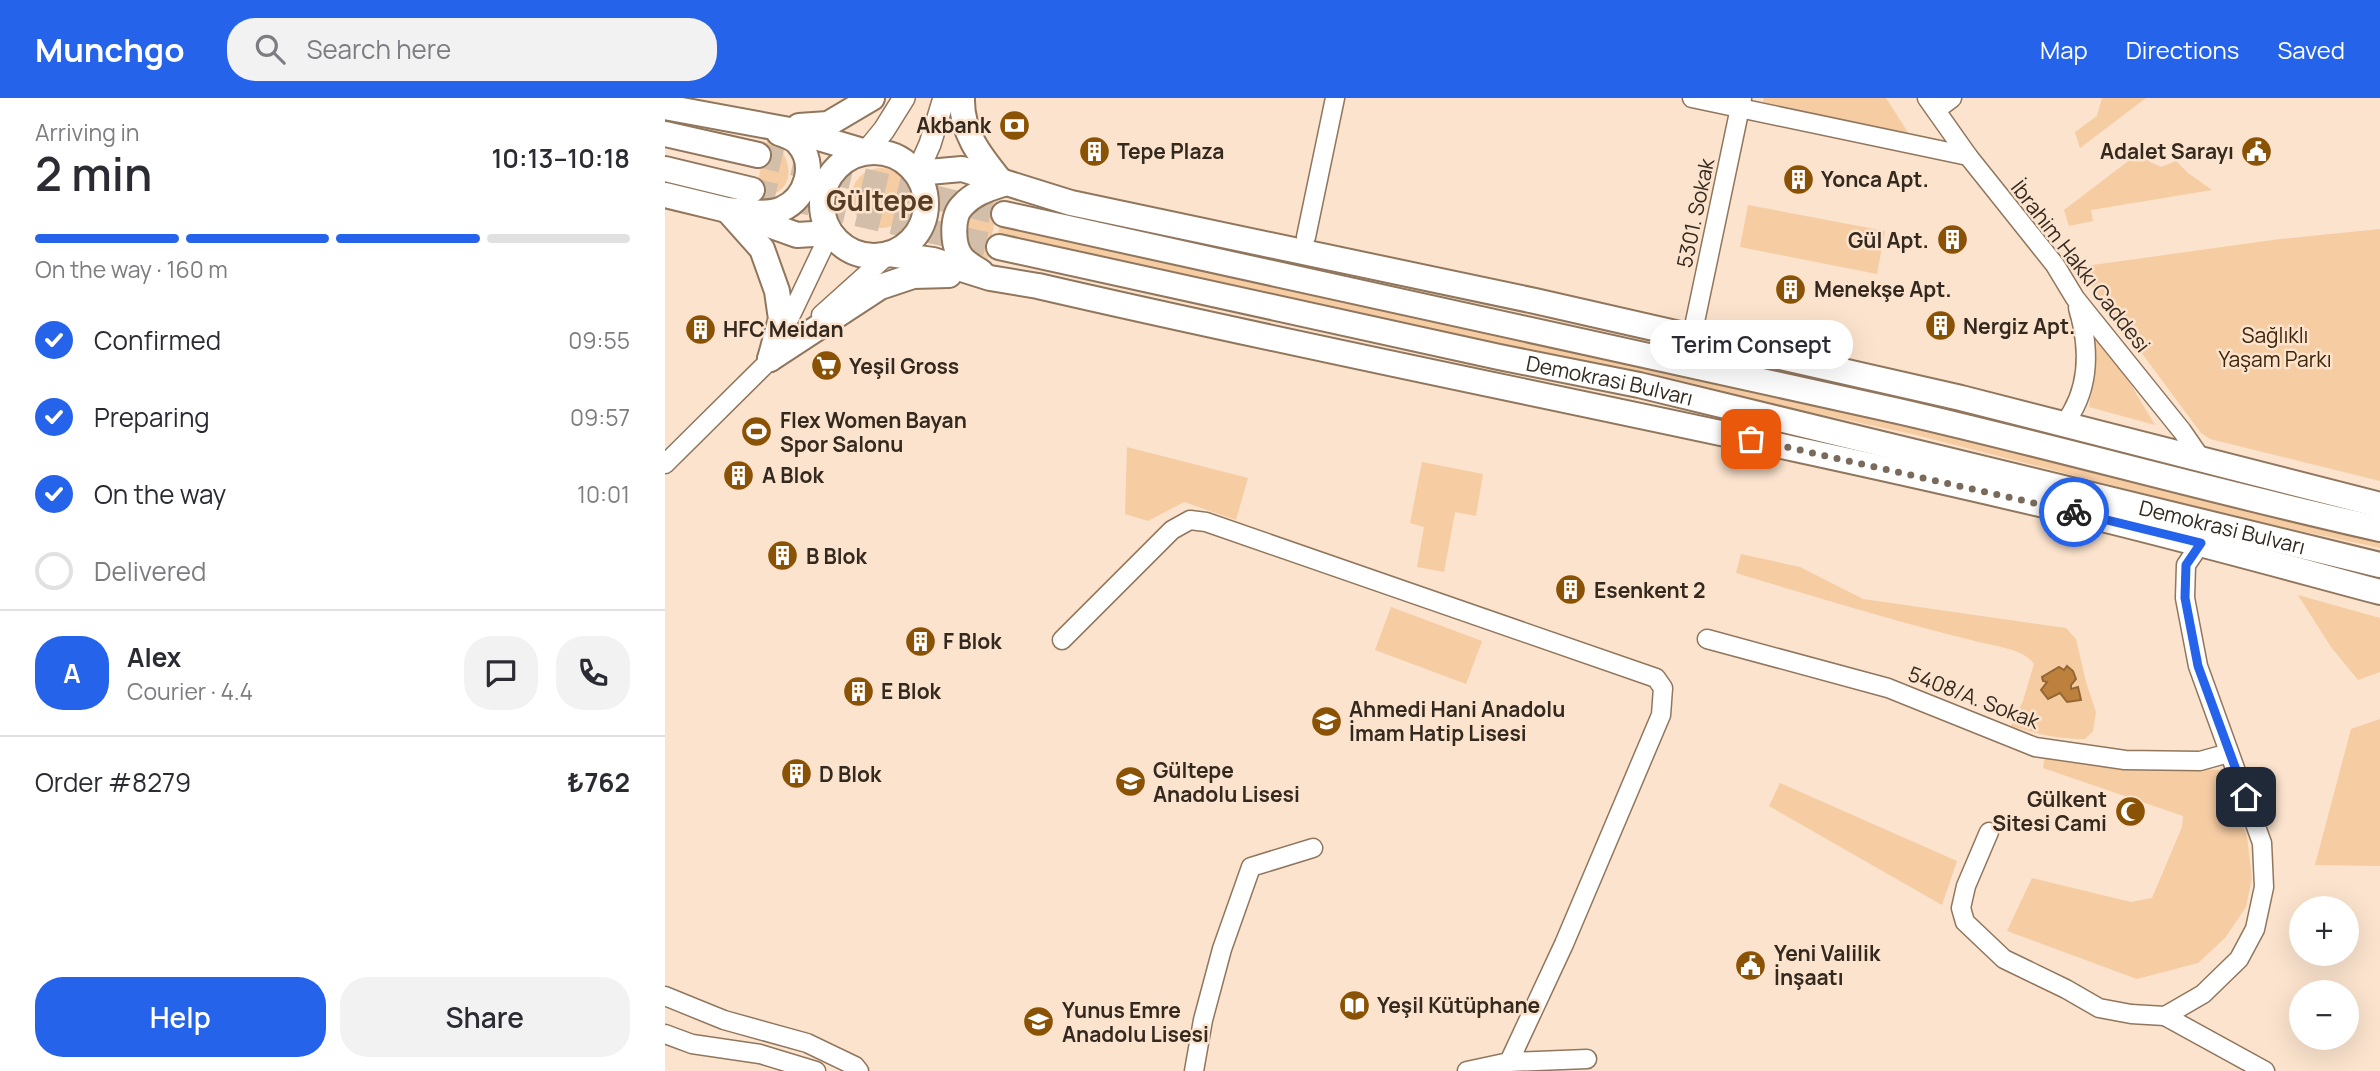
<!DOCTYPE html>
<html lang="en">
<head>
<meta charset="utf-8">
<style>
	:root { --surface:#fff; --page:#f2f2f3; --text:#2b2b33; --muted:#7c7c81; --line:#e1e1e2; --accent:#2563eb }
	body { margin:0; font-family:Manrope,sans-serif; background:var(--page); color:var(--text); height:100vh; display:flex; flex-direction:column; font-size:26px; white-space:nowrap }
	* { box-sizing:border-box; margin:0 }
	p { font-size:23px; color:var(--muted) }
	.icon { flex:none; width:38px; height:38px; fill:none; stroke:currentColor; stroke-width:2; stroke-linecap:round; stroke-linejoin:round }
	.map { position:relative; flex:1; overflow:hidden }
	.drawer { display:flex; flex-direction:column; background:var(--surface); width:665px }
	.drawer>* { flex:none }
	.tools { position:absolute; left:1624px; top:798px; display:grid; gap:14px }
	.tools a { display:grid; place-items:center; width:70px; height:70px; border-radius:50%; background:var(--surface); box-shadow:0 7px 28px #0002; font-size:35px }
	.pin { position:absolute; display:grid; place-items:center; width:60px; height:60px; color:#fff; margin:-30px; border-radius:14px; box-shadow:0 4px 10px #0006 }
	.courier { position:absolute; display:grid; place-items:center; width:70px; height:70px; margin:-35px; border:5px solid #2563eb; border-radius:50%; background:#fff; color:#222; box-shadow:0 2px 9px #0007 }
	.bubble { position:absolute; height:49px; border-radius:24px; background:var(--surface); box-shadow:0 7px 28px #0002; font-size:23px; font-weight:600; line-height:49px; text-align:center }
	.overview em { font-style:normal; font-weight:600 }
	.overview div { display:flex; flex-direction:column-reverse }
	.overview { display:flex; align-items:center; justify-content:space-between; height:119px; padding:0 35px }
	h1 { font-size:46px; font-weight:600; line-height:52px }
	.bar { display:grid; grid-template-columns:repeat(4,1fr); gap:10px 7px; align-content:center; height:84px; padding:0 35px }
	.bar i { height:9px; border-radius:5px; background:var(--line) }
	.bar .active { background:var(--accent) }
	.bar p { grid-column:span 4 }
	.line { display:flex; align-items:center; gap:18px; padding:0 35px; border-top:2px solid var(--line) }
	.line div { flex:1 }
	.round { display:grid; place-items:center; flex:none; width:74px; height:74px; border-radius:28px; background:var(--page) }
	ol { padding:0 35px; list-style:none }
	li { display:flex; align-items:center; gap:21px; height:77px }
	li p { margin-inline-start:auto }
	li .icon { padding:7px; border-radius:50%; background:var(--accent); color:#fff; stroke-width:4 }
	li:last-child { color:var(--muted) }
	li i { width:38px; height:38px; border:4px solid var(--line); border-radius:50% }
	.action { display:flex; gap:14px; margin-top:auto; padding:14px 35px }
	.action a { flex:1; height:80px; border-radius:28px; background:var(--accent); color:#fff; font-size:28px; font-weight:600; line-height:80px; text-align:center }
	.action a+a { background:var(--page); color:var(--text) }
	header { display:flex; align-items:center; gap:42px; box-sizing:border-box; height:98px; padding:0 35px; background:var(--accent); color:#fff }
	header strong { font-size:33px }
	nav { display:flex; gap:38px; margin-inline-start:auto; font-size:24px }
	.search { width:490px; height:63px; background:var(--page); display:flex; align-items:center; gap:18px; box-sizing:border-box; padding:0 24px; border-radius:28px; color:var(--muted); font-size:26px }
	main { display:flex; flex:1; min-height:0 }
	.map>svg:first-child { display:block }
	.green { fill:#f6cca3 }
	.water { fill:#bd803d; stroke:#946634; stroke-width:2 }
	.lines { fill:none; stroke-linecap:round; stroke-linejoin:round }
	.highway-tunnel { stroke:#d3beaa; stroke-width:24; stroke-dasharray:24 12; stroke-linecap:butt }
	.minor-casing { stroke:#90765d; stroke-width:21 }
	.major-casing { stroke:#90765d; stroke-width:24 }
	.highway-casing { stroke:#90765d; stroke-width:28 }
	.minor { stroke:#fff; stroke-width:18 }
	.major { stroke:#fff; stroke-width:21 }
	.highway { stroke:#fff; stroke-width:24 }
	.done { stroke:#7a6a5c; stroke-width:7; stroke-dasharray:0 12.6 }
	.route { stroke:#2563eb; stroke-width:9 }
	.labels { text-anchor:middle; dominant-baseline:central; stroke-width:5; stroke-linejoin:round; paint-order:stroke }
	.poi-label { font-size:21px; font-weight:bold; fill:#34291f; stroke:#fbe3cd; text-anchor:start }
	.street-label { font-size:21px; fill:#34291f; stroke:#fbe3cd }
	.park-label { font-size:21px; fill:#3f2508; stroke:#fbe3cd }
	.district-label { font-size:28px; font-weight:bold; fill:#553d25; stroke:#fbe3cd }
</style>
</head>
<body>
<header>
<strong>Munchgo</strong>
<div class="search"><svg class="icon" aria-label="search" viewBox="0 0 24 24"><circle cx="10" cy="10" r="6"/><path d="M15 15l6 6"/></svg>Search here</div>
<nav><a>Map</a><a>Directions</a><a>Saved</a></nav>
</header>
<main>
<section class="drawer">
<div class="overview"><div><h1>2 min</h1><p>Arriving in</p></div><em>10:13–10:18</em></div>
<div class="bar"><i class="active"></i><i class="active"></i><i class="active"></i><i></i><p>On the way · 160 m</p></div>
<ol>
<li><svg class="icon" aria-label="check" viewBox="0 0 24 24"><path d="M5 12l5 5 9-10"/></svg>Confirmed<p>09:55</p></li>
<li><svg class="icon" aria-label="check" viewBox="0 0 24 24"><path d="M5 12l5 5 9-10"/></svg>Preparing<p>09:57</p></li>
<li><svg class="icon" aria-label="check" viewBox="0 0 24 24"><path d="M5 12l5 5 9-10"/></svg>On the way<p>10:01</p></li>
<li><i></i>Delivered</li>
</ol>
<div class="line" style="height:126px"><b class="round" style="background:var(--accent);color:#fff">A</b><div><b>Alex</b><p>Courier · 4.4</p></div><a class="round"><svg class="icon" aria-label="chat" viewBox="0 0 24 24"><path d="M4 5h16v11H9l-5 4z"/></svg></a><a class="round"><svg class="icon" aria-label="phone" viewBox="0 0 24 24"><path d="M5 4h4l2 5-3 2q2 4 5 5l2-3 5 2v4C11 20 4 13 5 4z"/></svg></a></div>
<div class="line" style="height:91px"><div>Order #8279</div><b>₺762</b></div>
<div class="action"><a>Help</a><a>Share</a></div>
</section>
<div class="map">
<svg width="1715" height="973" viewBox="0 0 1715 973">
	<rect width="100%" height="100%" fill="#fbe3cd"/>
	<g class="green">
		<path d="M1099,0H1221L1244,36L1098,4Z"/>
		<path d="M1437,0H1481L1415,50L1410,34L1432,18Z"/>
		<path d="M102,42L114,47C132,77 125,97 89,101Z"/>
		<path d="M1483,48L1485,64L1496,69L1511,63L1523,75L1547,92L1426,112L1428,123L1404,128L1399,112Z"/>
		<circle cx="216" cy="100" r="30"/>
		<path d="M333,104L322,165L312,161L299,146C301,122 304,105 333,104Z"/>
		<path d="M1083,107L1220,133L1212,176L1075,149Z"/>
		<path d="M335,126L615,190L933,257L1715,434V450L1567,418L1251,337L419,158L333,137Z"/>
		<path d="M1715,131V383L1545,341L1536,335L1413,169L1615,141Z"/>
		<path d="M1428,239L1448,257L1490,327L1424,309L1429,265Z"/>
		<path d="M462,349L583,380L571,422L519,404L483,423L460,416Z"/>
		<path d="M757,364L818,376L811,418L790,414L779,474L752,469L759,429L745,425Z"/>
		<path d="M1076,456L1135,469L1198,501L1401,530L1411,541L1421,584L1431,614L1428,633L1420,641C1393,641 1372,636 1346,628L1358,603L1369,566C1358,550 1327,548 1310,543C1229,523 1150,499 1071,475Z"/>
		<path d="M1633,497L1715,520V574L1693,582L1666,549Z"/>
		<path d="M726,509L817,543L801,586L710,552Z"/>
		<path d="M1715,621V768L1650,767L1686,631Z"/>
		<path d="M1380,656L1496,669L1554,672L1582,739L1587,780L1581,809L1560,840L1533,865L1472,881L1342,833L1367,780L1466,804L1487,800L1517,729L1518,718L1378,670Z"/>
		<path d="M1115,685L1292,763L1277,807L1104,708Z"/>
	</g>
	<path class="water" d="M1402,568L1408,573L1411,581L1406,587V591L1413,589L1416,602L1402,604L1395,595L1383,601L1376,592L1382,584L1378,583L1377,579L1394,569L1399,572Z"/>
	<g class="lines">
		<g class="highway-tunnel">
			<path d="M93,57L339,116"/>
			<path d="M87,92L334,149"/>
		</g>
		<defs>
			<g id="minor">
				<path d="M1027,0L1303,58"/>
				<path d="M1262,0L1303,58L1390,167L1410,200L1517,333L1537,362"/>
				<path d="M1271,12L1287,0"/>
				<path d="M641,139L670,0"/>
				<path d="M156,217L224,156"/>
				<path d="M117,236L165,135"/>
				<path d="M1027,238L1077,0"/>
				<path d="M1399,326C1425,292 1425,250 1413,210"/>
				<path d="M0,366L113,254"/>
				<path d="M1042,541L1223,590L1370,649L1460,662L1535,663L1564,655"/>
				<path d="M397,542L507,432L525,422L541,424L991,580L998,590L996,617L899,846L844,964"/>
				<path d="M1324,734L1301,788L1296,810L1300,824L1339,861L1401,891L1434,910L1466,916L1500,918L1538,896L1574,861L1590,831L1599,789L1597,745L1533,568L1520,500L1521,467L1536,445"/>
				<path d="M0,898L59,922L142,945L190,968L194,973"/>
				<path d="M1500,918L1600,973"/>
				<path d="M0,936L27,946L95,956L151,973"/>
				<path d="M529,973L538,922L557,851L586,769L648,750"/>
				<path d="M802,973L844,964L922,961"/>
			</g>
			<g id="major">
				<path d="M201,54L219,32L239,0"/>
				<path d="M252,75L265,46L279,0"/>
			</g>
			<g id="highway">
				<path d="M297,0C296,36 317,60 338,86C323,91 309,95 298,107C286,118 287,148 297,160C302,166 310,170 316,174"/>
				<path d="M0,9L130,33L201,54"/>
				<path d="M134,28L163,26L207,0"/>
				<path d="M0,36L93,57"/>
				<circle cx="209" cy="106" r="52"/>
				<path d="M0,71L87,92"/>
				<path d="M252,75L297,71L406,105L870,203L1296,300L1715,407"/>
				<path d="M0,97L62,112L132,137L165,135"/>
				<path d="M62,112C79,113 102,118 117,111C142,100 152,66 133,45C129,40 120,37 114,35"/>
				<path d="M64,114L97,151L112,193L116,221L105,261"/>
				<path d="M339,116L1233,313C1394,350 1553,395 1715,431"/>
				<path id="s1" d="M334,149L834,259L974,287L1715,467"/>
				<path d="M224,156L268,162L325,180L373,188C714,267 1059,331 1400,412C1506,437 1610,466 1715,494"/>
				<path d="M105,261L215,189L248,178L284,177"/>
			</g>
		</defs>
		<use href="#minor" class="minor-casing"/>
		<use href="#major" class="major-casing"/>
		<use href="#highway" class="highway-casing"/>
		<use href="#minor" class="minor"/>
		<use href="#major" class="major"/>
		<use href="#highway" class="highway"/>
	</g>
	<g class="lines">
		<path class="done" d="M1086,341L1409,414"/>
		<path class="route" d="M1409,414L1536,445L1521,467L1520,500L1533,568L1581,699"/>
	</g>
	<defs>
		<symbol id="bank-disc" viewBox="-11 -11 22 22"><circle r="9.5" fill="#8a5204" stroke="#fbe3cd"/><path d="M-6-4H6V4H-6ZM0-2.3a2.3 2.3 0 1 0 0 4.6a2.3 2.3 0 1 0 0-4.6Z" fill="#fff"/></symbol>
		<symbol id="building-disc" viewBox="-11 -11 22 22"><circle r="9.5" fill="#8a5204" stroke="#fbe3cd"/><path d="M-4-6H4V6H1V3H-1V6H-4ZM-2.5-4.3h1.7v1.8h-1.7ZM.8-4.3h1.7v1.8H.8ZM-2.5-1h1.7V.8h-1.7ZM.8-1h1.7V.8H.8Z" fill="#fff"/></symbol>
		<symbol id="civic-disc" viewBox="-11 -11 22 22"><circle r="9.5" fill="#8a5204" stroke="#fbe3cd"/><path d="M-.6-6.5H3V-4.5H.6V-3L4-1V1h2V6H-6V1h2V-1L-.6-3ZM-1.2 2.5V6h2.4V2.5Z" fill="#fff"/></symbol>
		<symbol id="supermarket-disc" viewBox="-11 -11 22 22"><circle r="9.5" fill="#8a5204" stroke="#fbe3cd"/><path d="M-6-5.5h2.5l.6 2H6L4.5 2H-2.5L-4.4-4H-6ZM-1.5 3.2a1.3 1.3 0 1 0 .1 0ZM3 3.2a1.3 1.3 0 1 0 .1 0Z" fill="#fff"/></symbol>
		<symbol id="stadium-disc" viewBox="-11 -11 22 22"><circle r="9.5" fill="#8a5204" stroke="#fbe3cd"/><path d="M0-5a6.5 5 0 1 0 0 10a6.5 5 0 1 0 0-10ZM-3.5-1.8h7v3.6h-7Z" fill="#fff"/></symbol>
		<symbol id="school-disc" viewBox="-11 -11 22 22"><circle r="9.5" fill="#8a5204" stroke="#fbe3cd"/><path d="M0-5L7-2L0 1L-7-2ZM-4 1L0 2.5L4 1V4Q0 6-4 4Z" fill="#fff"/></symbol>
		<symbol id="mosque-disc" viewBox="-11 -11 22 22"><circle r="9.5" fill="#8a5204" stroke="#fbe3cd"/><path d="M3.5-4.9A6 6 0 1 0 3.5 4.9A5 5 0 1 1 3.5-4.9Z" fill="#fff"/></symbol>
		<symbol id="library-disc" viewBox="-11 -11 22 22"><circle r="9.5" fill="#8a5204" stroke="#fbe3cd"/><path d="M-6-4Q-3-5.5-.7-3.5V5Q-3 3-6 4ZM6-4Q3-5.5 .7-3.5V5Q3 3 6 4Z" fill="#fff"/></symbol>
	</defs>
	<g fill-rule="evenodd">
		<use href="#bank-disc" x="332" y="10" width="35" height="35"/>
		<use href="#building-disc" x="412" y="36" width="35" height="35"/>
		<use href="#civic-disc" x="1574" y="36" width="35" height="35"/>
		<use href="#building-disc" x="1116" y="64" width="35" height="35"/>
		<use href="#building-disc" x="1270" y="124" width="35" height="35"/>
		<use href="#building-disc" x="1108" y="174" width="35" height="35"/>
		<use href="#building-disc" x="1258" y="210" width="35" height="35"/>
		<use href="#building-disc" x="18" y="214" width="35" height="35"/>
		<use href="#supermarket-disc" x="144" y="250" width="35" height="35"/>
		<use href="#stadium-disc" x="74" y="316" width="35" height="35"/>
		<use href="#building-disc" x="56" y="360" width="35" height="35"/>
		<use href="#building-disc" x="100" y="440" width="35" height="35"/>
		<use href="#building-disc" x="888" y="474" width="35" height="35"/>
		<use href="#building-disc" x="238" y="526" width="35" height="35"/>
		<use href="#building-disc" x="176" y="576" width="35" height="35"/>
		<use href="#school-disc" x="644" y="606" width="35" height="35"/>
		<use href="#building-disc" x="114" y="658" width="35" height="35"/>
		<use href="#school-disc" x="448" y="666" width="35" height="35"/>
		<use href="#mosque-disc" x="1448" y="696" width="35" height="35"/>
		<use href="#civic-disc" x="1068" y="850" width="35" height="35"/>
		<use href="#library-disc" x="672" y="890" width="35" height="35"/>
		<use href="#school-disc" x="356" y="906" width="35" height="35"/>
	</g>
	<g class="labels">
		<g class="poi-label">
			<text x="326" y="27" text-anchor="end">Akbank</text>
			<text x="452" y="53">Tepe Plaza</text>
			<text x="1569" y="53" text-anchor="end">Adalet Sarayı</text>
			<text x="1156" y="81">Yonca Apt.</text>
			<text x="1264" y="142" text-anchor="end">Gül Apt.</text>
			<text x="1149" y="191">Menekşe Apt.</text>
			<text x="1298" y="228">Nergiz Apt.</text>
			<text x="58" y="231">HFC Meidan</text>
			<text x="184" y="268">Yeşil Gross</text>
			<text x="115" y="322">Flex Women Bayan<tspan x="115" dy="24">Spor Salonu</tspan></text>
			<text x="97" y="377">A Blok</text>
			<text x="141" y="458">B Blok</text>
			<text x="929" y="492">Esenkent 2</text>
			<text x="278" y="543">F Blok</text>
			<text x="216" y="593">E Blok</text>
			<text x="684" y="611">Ahmedi Hani Anadolu<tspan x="684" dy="24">İmam Hatip Lisesi</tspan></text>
			<text x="488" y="672">Gültepe<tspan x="488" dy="24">Anadolu Lisesi</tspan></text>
			<text x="154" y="676">D Blok</text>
			<text x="1442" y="701" text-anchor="end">Gülkent<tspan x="1442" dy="24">Sitesi Cami</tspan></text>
			<text x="1109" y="855">Yeni Valilik<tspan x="1109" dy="24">İnşaatı</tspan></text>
			<text x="712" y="907">Yeşil Kütüphane</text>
			<text x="397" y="912">Yunus Emre<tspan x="397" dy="24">Anadolu Lisesi</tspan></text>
		</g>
		<g class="street-label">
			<text transform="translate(1030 115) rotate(-78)">5301. Sokak</text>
			<text transform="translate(1416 168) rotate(52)">İbrahim Hakkı Caddesi</text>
			<text stroke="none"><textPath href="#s1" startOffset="625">Demokrasi Bulvarı</textPath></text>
			<text stroke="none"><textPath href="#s1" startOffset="1255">Demokrasi Bulvarı</textPath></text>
			<text transform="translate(1309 599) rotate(21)">5408/A. Sokak</text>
		</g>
		<g class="park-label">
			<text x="1610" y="237">Sağlıklı<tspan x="1610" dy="24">Yaşam Parkı</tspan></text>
		</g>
		<g class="district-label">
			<text x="215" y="102">Gültepe</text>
		</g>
	</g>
</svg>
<div class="tools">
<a>+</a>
<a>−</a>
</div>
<div class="pin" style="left:1086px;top:341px;background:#ea580c"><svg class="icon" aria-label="bag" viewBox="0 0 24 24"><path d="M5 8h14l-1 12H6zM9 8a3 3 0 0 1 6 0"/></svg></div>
<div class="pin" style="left:1581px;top:699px;background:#1f2937"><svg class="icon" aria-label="home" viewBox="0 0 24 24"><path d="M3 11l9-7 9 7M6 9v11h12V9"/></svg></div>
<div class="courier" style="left:1409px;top:414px"><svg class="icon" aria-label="bike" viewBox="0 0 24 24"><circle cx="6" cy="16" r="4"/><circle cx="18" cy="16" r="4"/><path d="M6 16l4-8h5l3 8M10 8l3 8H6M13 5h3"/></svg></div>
<div class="bubble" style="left:985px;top:222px;width:203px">Terim Consept</div>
</div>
</main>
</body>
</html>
